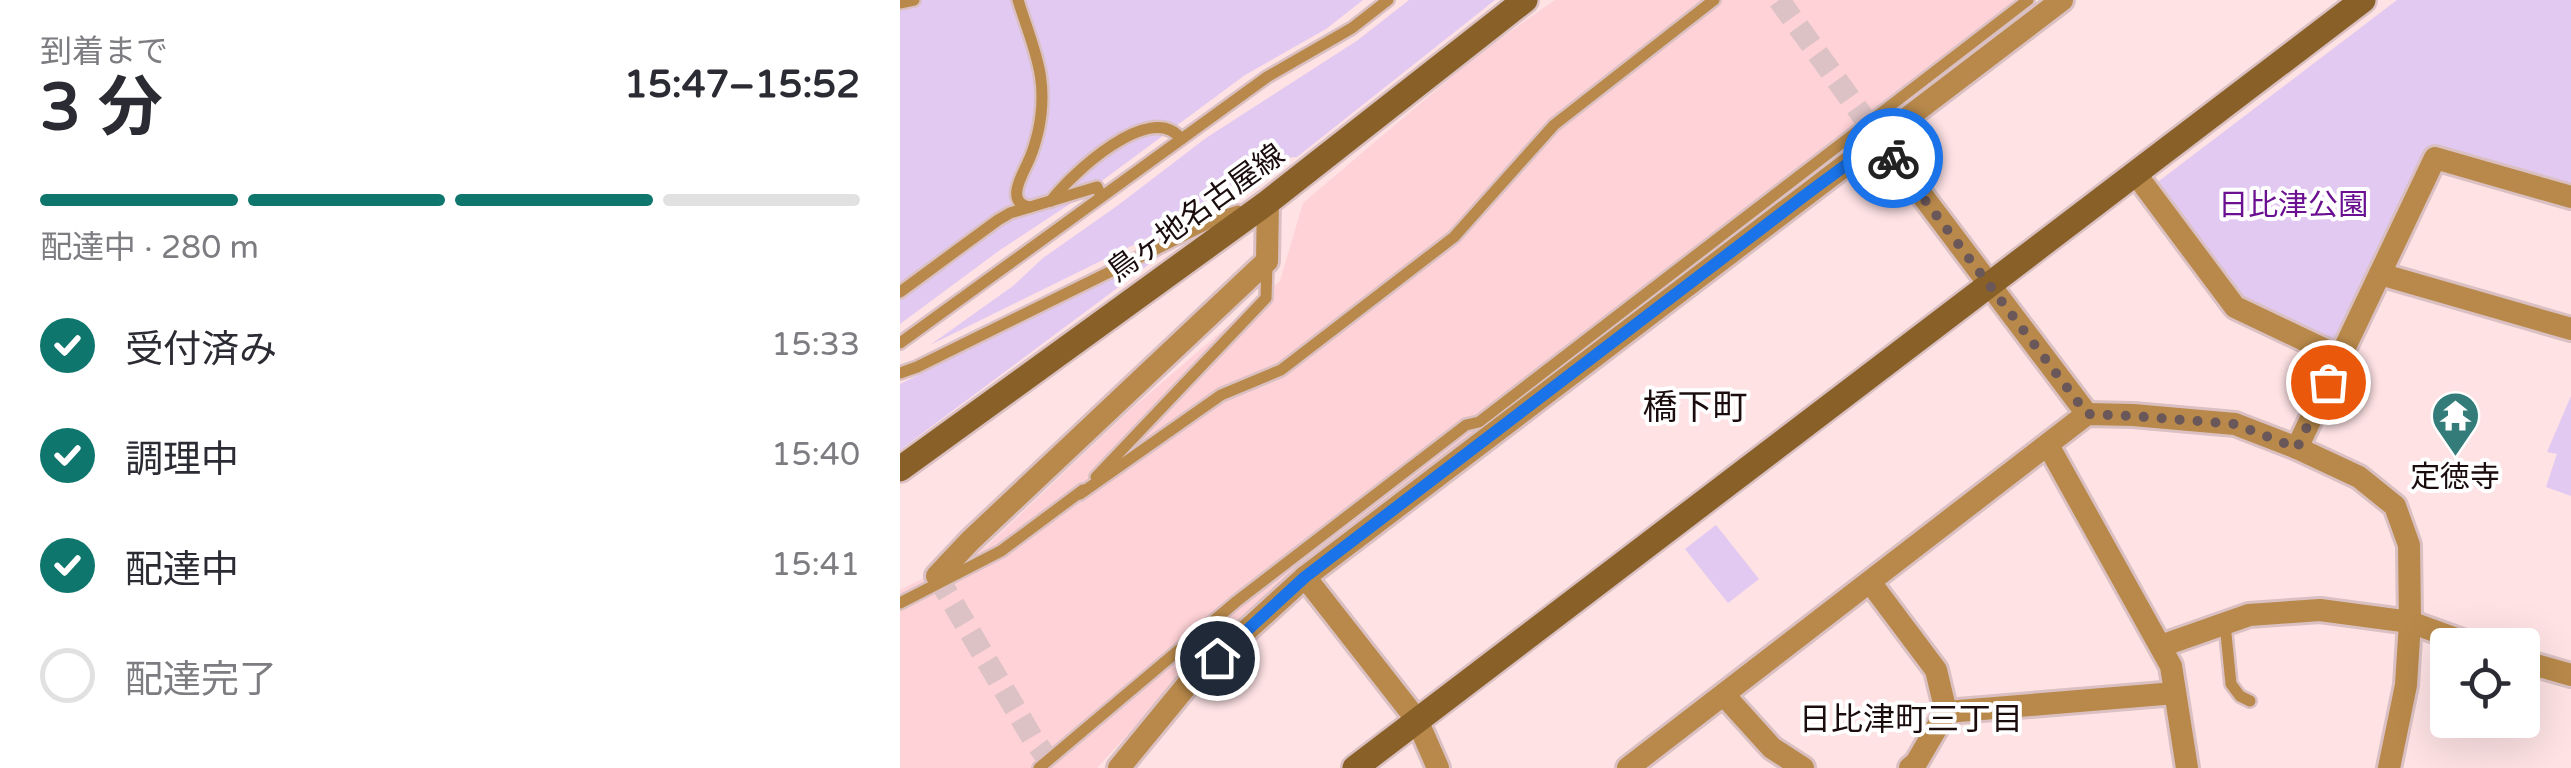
<!DOCTYPE html>
<html lang="ja">
<head>
<meta charset="utf-8">
<style>
	:root { --surface:#fff; --page:#f2f2f3; --text:#2b2b33; --muted:#7c7c81; --line:#e1e1e2; --accent:#0f766e }
	body { margin:0; font-family:"Varela Round","Noto Sans JP",sans-serif; background:var(--page); color:var(--text); height:100vh; display:flex; flex-direction:column; font-size:38px; white-space:nowrap }
	* { box-sizing:border-box; margin:0 }
	p { font-size:32px; color:var(--muted) }
	.icon { flex:none; width:55px; height:55px; fill:none; stroke:currentColor; stroke-width:2; stroke-linecap:round; stroke-linejoin:round }
	.map { position:relative; flex:1; overflow:hidden }
	.sheet { display:flex; flex-direction:column; background:var(--surface); width:900px }
	.sheet>* { flex:none }
	.controls { position:absolute; left:1530px; top:628px; display:grid; gap:20px }
	.controls a { display:grid; place-items:center; width:110px; height:110px; border-radius:10px; background:var(--surface); box-shadow:0 10px 40px #0002; font-size:50px }
	.pin { position:absolute; display:grid; place-items:center; width:85px; height:85px; color:#fff; margin:-42px; border:5px solid #fff; border-radius:50%; box-shadow:0 2px 10px #0007 }
	.courier { position:absolute; display:grid; place-items:center; width:100px; height:100px; margin:-50px; border:8px solid #1a73e8; border-radius:50%; background:#fff; color:#222; box-shadow:0 2px 12px #0007 }
	.head em { font-style:normal; font-weight:700 }
	.head div { display:flex; flex-direction:column-reverse }
	.head { display:flex; align-items:center; justify-content:space-between; height:170px; padding:0 40px }
	h1 { font-size:65px; font-weight:700; line-height:75px }
	.bar { display:grid; grid-template-columns:repeat(4,1fr); gap:15px 10px; align-content:center; height:120px; padding:0 40px }
	.bar i { height:12px; border-radius:8px; background:var(--line) }
	.bar .on { background:var(--accent) }
	.bar p { grid-column:span 4 }
	ol { padding:0 40px; list-style:none }
	li { display:flex; align-items:center; gap:30px; height:110px }
	li p { margin-inline-start:auto }
	li .icon { padding:10px; border-radius:50%; background:var(--accent); color:#fff; stroke-width:4 }
	li:last-child { color:var(--muted) }
	li i { width:55px; height:55px; border:5px solid var(--line); border-radius:50% }
	main { display:flex; flex:1; min-height:0 }
	.map>svg:first-child { display:block }
	.built { fill:#fed2d6 }
	.green { fill:#e2c9f1 }
	.lines { fill:none; stroke-linecap:round; stroke-linejoin:round }
	.street-tunnel { stroke:#dcc2c4; stroke-width:22; stroke-dasharray:22 11; stroke-linecap:butt }
	.lane-casing { stroke:#dac0c2; stroke-width:16 }
	.street-casing { stroke:#dac0c2; stroke-width:28 }
	.secondary-casing { stroke:#dac0c2; stroke-width:30 }
	.lane { stroke:#b8894a; stroke-width:11 }
	.street { stroke:#b8894a; stroke-width:22 }
	.secondary { stroke:#896128; stroke-width:25 }
	.done { stroke:#6a5759; stroke-width:10; stroke-dasharray:0 18 }
	.route { stroke:#1a73e8; stroke-width:12 }
	.labels { text-anchor:middle; dominant-baseline:central; stroke-width:8; stroke-linejoin:round; paint-order:stroke }
	.park-label { font-size:30px; fill:#6b1090; stroke:#fff }
	.street-label { font-size:30px; fill:#1b0c0e; stroke:#fff }
	.poi-label { font-size:30px; fill:#1b0c0e; stroke:#fff }
	.neighbourhood-label { font-size:32px; fill:#1b0c0e; stroke:#fff }
	.quarter-label { font-size:35px; fill:#1b0c0e; stroke:#fff }
</style>
</head>
<body>
<main>
<section class="sheet">
<div class="head"><div><h1>3 分</h1><p>到着まで</p></div><em>15:47–15:52</em></div>
<div class="bar"><i class="on"></i><i class="on"></i><i class="on"></i><i></i><p>配達中 · 280 m</p></div>
<ol>
<li><svg class="icon" aria-label="check" viewBox="0 0 24 24"><path d="M5 12l5 5 9-10"/></svg>受付済み<p>15:33</p></li>
<li><svg class="icon" aria-label="check" viewBox="0 0 24 24"><path d="M5 12l5 5 9-10"/></svg>調理中<p>15:40</p></li>
<li><svg class="icon" aria-label="check" viewBox="0 0 24 24"><path d="M5 12l5 5 9-10"/></svg>配達中<p>15:41</p></li>
<li><i></i>配達完了</li>
</ol>
</section>
<div class="map">
<svg width="1671" height="768" viewBox="0 0 1671 768">
	<rect width="100%" height="100%" fill="#fee2e4"/>
	<path class="built" d="M655,0H1135L965,133L964,143L401,569L335,622L277,681L197,768H0V590L86,547L230,410L380,281L403,203L581,52Z"/>
	<g class="green">
		<path d="M0,0H463L426,29L345,75L176,200L100,250L0,324Z"/>
		<path d="M509,0H595L397,157L378,158L355,179L320,189L282,221L30,345L113,286L143,258L217,206L306,138L458,40Z"/>
		<path d="M1497,0H1671V188L1530,149L1436,346L1340,301L1258,189L1259,181Z"/>
		<path d="M267,251L0,450V384Z"/>
		<path d="M1671,396V496L1646,487L1657,454L1647,452Z"/>
		<path d="M816,525L859,579L828,603L785,549Z"/>
	</g>
	<g class="lines">
		<g class="street-tunnel">
			<path d="M879,0L972,129"/>
			<path d="M37,576L133,739L155,768"/>
		</g>
		<defs>
			<g id="lane">
				<path d="M118,0C133,49 150,78 138,132C136,140 134,148 131,155C126,170 102,202 130,207"/>
				<path d="M0,3L14,0"/>
				<path d="M151,201C170,175 251,99 281,139"/>
				<path d="M0,292L98,220L110,213L197,187L201,196"/>
				<path d="M0,343L367,77L452,28L488,0"/>
				<path d="M0,373L17,367L323,216L338,211L342,215"/>
				<path d="M196,477L366,298L367,263"/>
				<path d="M180,494L321,395L381,370L554,237L654,125L814,0"/>
				<path d="M0,603L101,551L183,490"/>
				<path d="M1325,624L1331,684L1340,696L1350,701"/>
				<path d="M139,768L337,601L566,425L579,422L1128,0"/>
			</g>
			<g id="street">
				<path d="M973,130L1187,414"/>
				<path d="M1235,173L1335,307L1440,357"/>
				<path d="M1480,274L1671,329"/>
				<path d="M1148,445L1271,666L1287,768"/>
				<path d="M1397,448L1535,158L1671,197"/>
				<path d="M37,576L70,541L367,261L368,202"/>
				<path d="M405,577L517,720L538,768"/>
				<path d="M970,582L1036,670L1046,712L1016,763L1010,768"/>
				<path d="M1261,646L1349,615L1420,610L1510,622L1573,645"/>
				<path d="M1622,661L1671,675"/>
				<path d="M824,695L872,748L903,768"/>
				<path d="M1046,712L1275,693"/>
				<path d="M219,768L288,684L405,577L1162,0"/>
				<path d="M728,768L1187,414L1233,415L1335,424L1397,448L1459,477L1495,506L1509,545L1510,622L1506,685L1489,768"/>
			</g>
			<g id="secondary">
				<path d="M0,469L368,202L625,0"/>
				<path d="M455,768L1463,0"/>
			</g>
		</defs>
		<use href="#lane" class="lane-casing"/>
		<use href="#street" class="street-casing"/>
		<use href="#secondary" class="secondary-casing"/>
		<use href="#lane" class="lane"/>
		<use href="#street" class="street"/>
		<use href="#secondary" class="secondary"/>
	</g>
	<g class="lines">
		<path class="done" d="M993,158L1187,414L1233,416L1335,424L1397,448L1428,382"/>
		<path class="route" d="M317,658L405,577L908,193L980,140L993,158"/>
	</g>
	<defs>
		<symbol id="temple-pin" viewBox="-11 -11 22 30"><path d="M0 17L-7.5 6A9.5 9.5 0 1 1 7.5 6Z" fill="#337c7a" stroke="#fff"/><path d="M0-6L5-2H3V0L6.5 2.5H4V6H1.5V3h-3V6H-4V2.5H-6.5L-3 0V-2H-5Z" fill="#fff"/></symbol>
	</defs>
	<g fill-rule="evenodd">
		<use href="#temple-pin" x="1528" y="388" width="55" height="75"/>
	</g>
	<g class="labels">
		<g class="park-label">
			<text x="1393" y="205">日比津公園</text>
		</g>
		<g class="street-label">
			<text transform="translate(296 213) rotate(-36)">鳥ヶ地名古屋線</text>
		</g>
		<g class="poi-label">
			<text x="1555" y="477">定徳寺</text>
		</g>
		<g class="neighbourhood-label">
			<text x="1011" y="720">日比津町三丁目</text>
		</g>
		<g class="quarter-label">
			<text x="795" y="408">橋下町</text>
		</g>
	</g>
</svg>
<div class="controls">
<a><svg class="icon" aria-label="locate" viewBox="0 0 24 24"><circle cx="12" cy="12" r="6"/><path d="M12 2v4M12 18v4M2 12h4M18 12h4"/></svg></a>
</div>
<div class="pin" style="left:1428px;top:382px;background:#ea580c"><svg class="icon" aria-label="bag" viewBox="0 0 24 24"><path d="M5 8h14l-1 12H6zM9 8a3 3 0 0 1 6 0"/></svg></div>
<div class="pin" style="left:317px;top:658px;background:#1f2937"><svg class="icon" aria-label="home" viewBox="0 0 24 24"><path d="M3 11l9-7 9 7M6 9v11h12V9"/></svg></div>
<div class="courier" style="left:993px;top:158px"><svg class="icon" aria-label="bike" viewBox="0 0 24 24"><circle cx="6" cy="16" r="4"/><circle cx="18" cy="16" r="4"/><path d="M6 16l4-8h5l3 8M10 8l3 8H6M13 5h3"/></svg></div>
</div>
</main>
</body>
</html>
